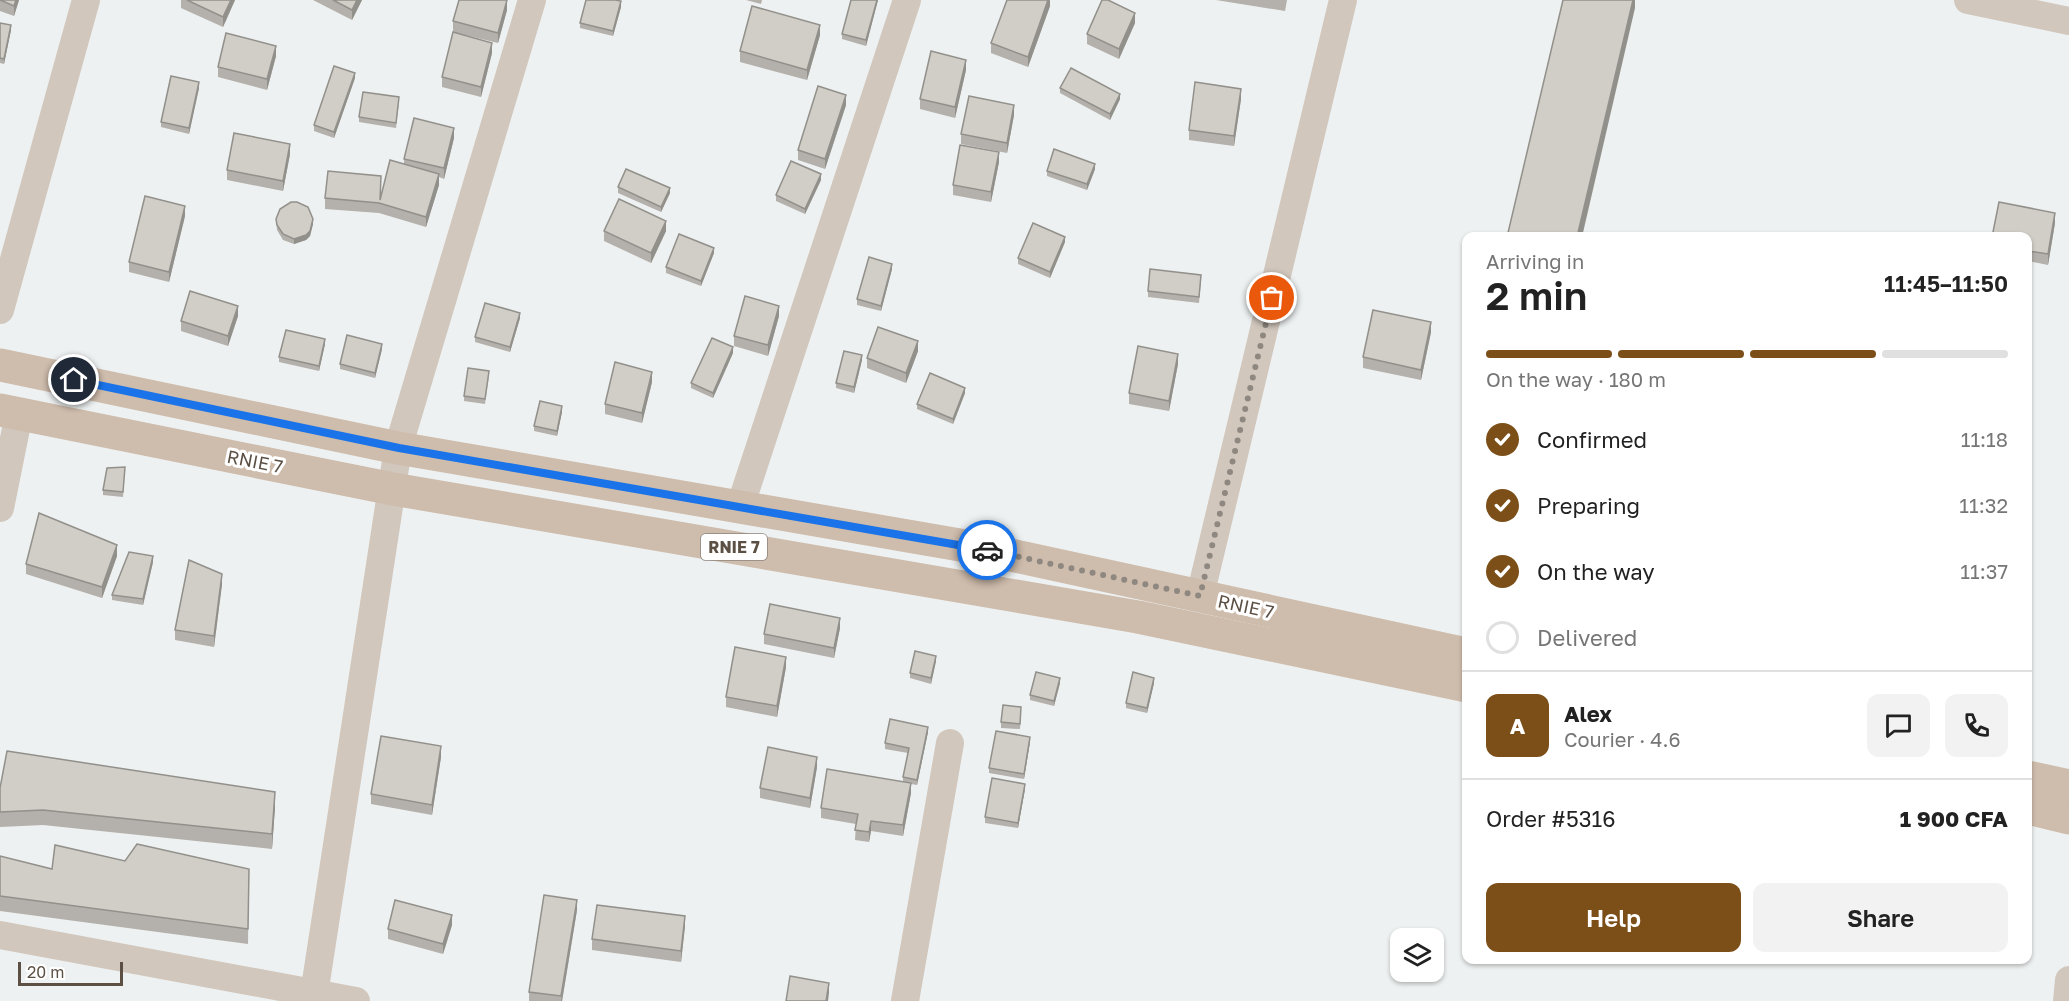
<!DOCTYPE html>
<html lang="en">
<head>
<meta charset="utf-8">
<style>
	:root { --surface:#fff; --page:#f2f2f2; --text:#222; --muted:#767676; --line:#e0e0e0; --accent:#7c4f19 }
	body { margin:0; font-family:"Golos Text",sans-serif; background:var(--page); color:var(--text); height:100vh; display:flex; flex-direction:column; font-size:22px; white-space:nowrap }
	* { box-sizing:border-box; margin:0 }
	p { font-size:20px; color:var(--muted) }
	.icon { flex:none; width:33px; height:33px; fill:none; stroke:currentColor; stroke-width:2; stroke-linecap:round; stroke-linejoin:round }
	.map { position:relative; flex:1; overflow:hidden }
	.sheet { position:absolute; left:1462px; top:232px; width:570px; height:732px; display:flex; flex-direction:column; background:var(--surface); border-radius:12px; box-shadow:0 2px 4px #0004 }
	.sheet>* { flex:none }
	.tools { position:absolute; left:1390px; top:928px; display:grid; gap:12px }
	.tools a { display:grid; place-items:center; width:54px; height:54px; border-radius:12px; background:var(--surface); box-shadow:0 2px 4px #0004; font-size:30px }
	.scale { position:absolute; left:18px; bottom:15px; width:105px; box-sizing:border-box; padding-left:6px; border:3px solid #5c5045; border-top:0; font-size:16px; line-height:21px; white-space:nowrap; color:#5c5045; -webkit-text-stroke:4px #fff; paint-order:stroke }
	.pin { position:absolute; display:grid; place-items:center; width:51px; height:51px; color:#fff; margin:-26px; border:3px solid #fff; border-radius:50%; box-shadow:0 2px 6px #0007 }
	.courier { position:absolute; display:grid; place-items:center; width:60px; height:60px; margin:-30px; border:4px solid #1a73e8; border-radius:50%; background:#fff; color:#222; box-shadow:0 2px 8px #0007 }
	.summary em { font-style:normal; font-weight:600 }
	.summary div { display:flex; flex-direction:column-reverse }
	.summary { display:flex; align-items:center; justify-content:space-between; height:102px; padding:0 24px }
	h1 { font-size:39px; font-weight:600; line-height:45px }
	.bar { display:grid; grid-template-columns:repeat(4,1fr); gap:9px 6px; align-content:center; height:72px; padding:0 24px }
	.bar i { height:8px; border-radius:4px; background:var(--line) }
	.bar .current { background:var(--accent) }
	.bar p { grid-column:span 4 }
	.line { display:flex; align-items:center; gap:15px; padding:0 24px; border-top:2px solid var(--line) }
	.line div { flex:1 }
	.round { display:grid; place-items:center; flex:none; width:63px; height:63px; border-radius:12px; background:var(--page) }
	ol { padding:0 24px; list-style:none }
	li { display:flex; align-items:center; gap:18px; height:66px }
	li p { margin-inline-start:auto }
	li .icon { padding:6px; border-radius:50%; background:var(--accent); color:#fff; stroke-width:4 }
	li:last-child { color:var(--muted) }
	li i { width:33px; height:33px; border:3px solid var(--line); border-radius:50% }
	.primary-button { display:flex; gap:12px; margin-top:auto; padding:12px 24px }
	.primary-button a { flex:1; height:69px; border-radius:12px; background:var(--accent); color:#fff; font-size:24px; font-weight:600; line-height:69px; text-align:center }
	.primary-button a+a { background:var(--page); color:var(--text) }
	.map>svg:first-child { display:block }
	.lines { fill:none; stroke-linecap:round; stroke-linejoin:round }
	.minor { stroke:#d1c7bd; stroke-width:28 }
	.primary { stroke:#cebcac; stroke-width:33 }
	.wall { fill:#b4b0ab }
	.shaded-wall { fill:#92908b }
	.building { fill:#d1cdc7; stroke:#92908b; stroke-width:1.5 }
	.done { stroke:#8f8881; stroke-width:6; stroke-dasharray:0 10.8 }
	.route { stroke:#1a73e8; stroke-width:8 }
	.labels { text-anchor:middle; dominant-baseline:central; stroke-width:6; stroke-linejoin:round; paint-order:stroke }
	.shield { fill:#fff; stroke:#8d847d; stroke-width:1.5 }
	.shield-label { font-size:16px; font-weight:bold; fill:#5c5045 }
	.street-label { font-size:18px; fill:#5c5045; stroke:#fff }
</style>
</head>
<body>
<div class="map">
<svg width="2069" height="1001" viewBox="0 0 2069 1001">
	<rect width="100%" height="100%" fill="#eef1f1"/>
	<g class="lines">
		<g class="minor">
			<path d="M1968,0L2069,21"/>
			<path d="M0,310L86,0"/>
			<path d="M740,507L907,0"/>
			<path d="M0,508L19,414"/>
			<path d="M1200,596L1343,0"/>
			<path d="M0,935L356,1001"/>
			<path d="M313,1001L398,448L532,0"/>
			<path d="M905,1001L950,743"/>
			<path d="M2067,1001L2069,980"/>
		</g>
		<g class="primary">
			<path d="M0,365L398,448L983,549L1467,654"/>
			<path d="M0,410L393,489L1138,617L1467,686"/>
			<path d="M2028,777L2069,786"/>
			<path d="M2028,808L2069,818"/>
		</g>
	</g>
	<g class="wall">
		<path d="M0,0H19L14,16L0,11Z"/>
		<path d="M181,0H235L223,27L181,8Z"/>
		<path d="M313,0H362L352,20Z"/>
		<path d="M746,0H762L761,4Z"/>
		<path d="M878,0L866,46L842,39V34Z"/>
		<path d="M1050,0V6L1028,67L991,53V43Z"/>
		<path d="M1216,0H1287L1285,11Z"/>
		<path d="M621,7L613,36L580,28V23Z"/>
		<path d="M507,10L498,43L453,32V21Z"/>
		<path d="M0,23L11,30L4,64L0,63Z"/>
		<path d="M1135,23L1119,59L1087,44V34Z"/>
		<path d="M820,35L807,80L740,62V51Z"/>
		<path d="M492,53L481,97L442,87V77Z"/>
		<path d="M276,56L267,90L218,77V67Z"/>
		<path d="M966,70L955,118L920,109V99Z"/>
		<path d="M355,78L334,138L314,131V125Z"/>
		<path d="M199,88L189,134L161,127V122Z"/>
		<path d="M1060,88L1120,99L1110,120L1060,93Z"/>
		<path d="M1241,99L1234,146L1189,140V130Z"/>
		<path d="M399,102L396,128L359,122V117Z"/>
		<path d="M846,105L825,169L798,160V150Z"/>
		<path d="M1014,115L1007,153L961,144V134Z"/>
		<path d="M454,138L444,179L439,177V185L426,227L379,213L325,209V198L380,197L404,164V159Z"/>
		<path d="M290,154L283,191L227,180V170Z"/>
		<path d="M999,162L991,202L953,195V185Z"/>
		<path d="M1095,169L1087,190L1047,176V171Z"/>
		<path d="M821,180L805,214L776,201V195Z"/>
		<path d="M618,187L670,193L661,212L618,193Z"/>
		<path d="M185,216L169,282L129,272V262Z"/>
		<path d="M276,219L313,224L310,236L306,240L294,244L283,240L277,230Z"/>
		<path d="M2055,223L2048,265L2028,261V237Z"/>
		<path d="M604,231H666L651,263L604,241Z"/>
		<path d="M1065,242L1050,278L1018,264V258Z"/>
		<path d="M714,253L701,286L666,273V267Z"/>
		<path d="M892,269L881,311L857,305V299Z"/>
		<path d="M1201,280L1199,303L1148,297V291Z"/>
		<path d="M238,316L228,346L181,331V321Z"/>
		<path d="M779,316L768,356L734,346V336Z"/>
		<path d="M520,318L510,352L475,342V337Z"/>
		<path d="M1431,332L1421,380L1363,368V357Z"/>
		<path d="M325,344L319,371L279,362V357Z"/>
		<path d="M382,349L375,378L340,369V364Z"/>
		<path d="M918,351L906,383L867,368V358Z"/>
		<path d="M733,353L713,398L691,388V383Z"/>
		<path d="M862,360L854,393L836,388V383Z"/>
		<path d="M1178,364L1169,411L1129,404V393Z"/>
		<path d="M489,376L485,404L464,401V396Z"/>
		<path d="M652,382L642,423L605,414V404Z"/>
		<path d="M965,393L953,424L917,409V404Z"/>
		<path d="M562,412L557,436L534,431V426Z"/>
		<path d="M125,467L123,497L103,495V490Z"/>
		<path d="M117,556L102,598L26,574V564Z"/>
		<path d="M153,562L143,605L112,600V595Z"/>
		<path d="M222,584L214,647L175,640V630Z"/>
		<path d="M840,628L834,658L764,644V634Z"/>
		<path d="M936,661L931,684L910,678V673Z"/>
		<path d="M786,667L777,717L726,707V697Z"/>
		<path d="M1060,683L1054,706L1030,700V695Z"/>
		<path d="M1154,683L1147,713L1126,708V703Z"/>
		<path d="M1021,712L1020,729L1001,728V722Z"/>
		<path d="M928,732L917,785L911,784V793L903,836L871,831L869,842L855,840L856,824L821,818V808L903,782V777L908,753L885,749V743Z"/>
		<path d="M1030,742L1024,779L989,773V768Z"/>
		<path d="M441,757L432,815L371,804V794Z"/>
		<path d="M817,767L810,808L760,798V788Z"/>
		<path d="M0,788L275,807L272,849L43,825L0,827Z"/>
		<path d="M1025,789L1018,828L985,823V817Z"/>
		<path d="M0,856L52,869L125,861L249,869L248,944L0,911Z"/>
		<path d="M577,910L562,1001H529V992Z"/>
		<path d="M452,925L443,954L388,939V929Z"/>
		<path d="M685,926L681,962L592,950V939Z"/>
	</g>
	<g class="shaded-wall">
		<path d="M16,0H19L14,16V6Z"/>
		<path d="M231,0H235L223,27V17Z"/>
		<path d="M357,0H362L352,20V10Z"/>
		<path d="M507,0V10L498,43V33Z"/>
		<path d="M877,0H878L866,46V40Z"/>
		<path d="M1048,0H1050V6L1028,67V57Z"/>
		<path d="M1633,0H1635V8L1582,237H1577Z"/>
		<path d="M621,1V7L613,36V31Z"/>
		<path d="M1135,13V23L1119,59V49Z"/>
		<path d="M11,25V30L4,64V59Z"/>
		<path d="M820,25V35L807,80V70Z"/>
		<path d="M492,43V53L481,97V87Z"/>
		<path d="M276,46V56L267,90V79Z"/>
		<path d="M966,60V70L955,118V107Z"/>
		<path d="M355,73V78L334,138V132Z"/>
		<path d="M199,82V88L189,134V128Z"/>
		<path d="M1241,89V99L1234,146V136Z"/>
		<path d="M1120,94V99L1110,120V114Z"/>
		<path d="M846,95V105L825,169V159Z"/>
		<path d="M1014,105V115L1007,153V143Z"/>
		<path d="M454,128V138L444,179V168Z"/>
		<path d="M290,144V154L283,191V181Z"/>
		<path d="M999,152V162L991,202V192Z"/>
		<path d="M1095,164V169L1087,190V184Z"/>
		<path d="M439,174V185L426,227V217Z"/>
		<path d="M821,174V180L805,214V209Z"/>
		<path d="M670,188V193L661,212V207Z"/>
		<path d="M185,206V216L169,282V272Z"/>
		<path d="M2055,213V223L2048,265V254Z"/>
		<path d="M313,219V224L310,236L306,240L294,244V239Z"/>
		<path d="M666,221V231L651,263V253Z"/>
		<path d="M1065,237V242L1050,278V272Z"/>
		<path d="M714,248V253L701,286V281Z"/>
		<path d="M892,264V269L881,311V306Z"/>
		<path d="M238,306V316L228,346V336Z"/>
		<path d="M779,306V316L768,356V345Z"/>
		<path d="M520,313V318L510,352V347Z"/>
		<path d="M1431,322V332L1421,380V370Z"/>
		<path d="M325,339V344L319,371V366Z"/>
		<path d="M918,341V351L906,383V373Z"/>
		<path d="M382,344V349L375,378V373Z"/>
		<path d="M733,347V353L713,398V393Z"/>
		<path d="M1178,354V364L1169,411V401Z"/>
		<path d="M862,355V360L854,393V387Z"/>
		<path d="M652,372V382L642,423V413Z"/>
		<path d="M965,388V393L953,424V419Z"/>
		<path d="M562,406V412L557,436V431Z"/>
		<path d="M117,545V556L102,598V587Z"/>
		<path d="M153,556V562L143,605V599Z"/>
		<path d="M222,574V584L214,647V636Z"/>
		<path d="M840,618V628L834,658V648Z"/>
		<path d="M936,656V661L931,684V678Z"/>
		<path d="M786,657V667L777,717V706Z"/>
		<path d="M1060,678V683L1054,706V701Z"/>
		<path d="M1154,678V683L1147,713V708Z"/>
		<path d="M928,727V732L917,785V780Z"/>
		<path d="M1030,737V742L1024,779V774Z"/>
		<path d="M441,746V757L432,815V805Z"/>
		<path d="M817,757V767L810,808V798Z"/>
		<path d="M911,783V793L903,836V825Z"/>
		<path d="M1025,784V789L1018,828V823Z"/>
		<path d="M275,792V807L272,849V834Z"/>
		<path d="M871,821V831L869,842V832Z"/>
		<path d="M577,900V910L562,1001H561Z"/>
		<path d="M452,915V925L443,954V944Z"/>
		<path d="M685,916V926L681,962V951Z"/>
		<path d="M829,983V993L828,1001H826Z"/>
	</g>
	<g class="building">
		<path d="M0,0H16L14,6Z"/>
		<path d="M187,0H231L223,17Z"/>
		<path d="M333,0H357L352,10Z"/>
		<path d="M459,0H507L498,33L453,21Z"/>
		<path d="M586,0H615L621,1L613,31L580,23Z"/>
		<path d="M851,0H877L866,40L842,34Z"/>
		<path d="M1007,0H1048L1028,57L991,43Z"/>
		<path d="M1102,0H1108L1135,13L1119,49L1087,34Z"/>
		<path d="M1563,0H1633L1577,237H1507Z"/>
		<path d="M752,6L820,25L807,70L740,51Z"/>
		<path d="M0,23L11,25L4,59L0,58Z"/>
		<path d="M453,32L492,43L481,87L442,77Z"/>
		<path d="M226,33L276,46L267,79L218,67Z"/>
		<path d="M931,51L966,60L955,107L920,99Z"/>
		<path d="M334,66L355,73L334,132L314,125Z"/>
		<path d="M1071,68L1120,94L1110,114L1060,88Z"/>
		<path d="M171,76L199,82L189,128L161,122Z"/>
		<path d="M1195,82L1241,89L1234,136L1189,130Z"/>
		<path d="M818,86L846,95L825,159L798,150Z"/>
		<path d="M363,92L399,97L396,123L359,117Z"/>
		<path d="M969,96L1014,105L1007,143L961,134Z"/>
		<path d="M414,118L454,128L444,168L404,159Z"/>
		<path d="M234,133L290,144L283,181L227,170Z"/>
		<path d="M960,145L999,152L991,192L953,185Z"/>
		<path d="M1054,149L1095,164L1087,184L1047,171Z"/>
		<path d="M390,160L439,174L426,217L379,203L325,198L328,171L381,176L380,200Z"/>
		<path d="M791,161L821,174L805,209L776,195Z"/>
		<path d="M626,169L670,188L661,207L618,187Z"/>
		<path d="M145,196L185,206L169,272L129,262Z"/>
		<path d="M619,199L666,221L651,253L604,231Z"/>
		<path d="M291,202H297L308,207L313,219L310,231L306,235L294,239L283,234L277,225L276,219L280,209Z"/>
		<path d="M1999,202L2055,213L2048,254L2028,251V237H1992Z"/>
		<path d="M1033,223L1065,237L1050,272L1018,258Z"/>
		<path d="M679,234L714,248L701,281L666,267Z"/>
		<path d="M869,257L892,264L881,306L857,299Z"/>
		<path d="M1150,269L1201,275L1199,297L1148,291Z"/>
		<path d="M190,291L238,306L228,336L181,321Z"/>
		<path d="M745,296L779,306L768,345L734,336Z"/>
		<path d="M485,303L520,313L510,347L475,337Z"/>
		<path d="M1373,310L1431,322L1421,370L1363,357Z"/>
		<path d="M878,327L918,341L906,373L867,358Z"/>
		<path d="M286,330L325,339L319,366L279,357Z"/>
		<path d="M347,335L382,344L375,373L340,364Z"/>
		<path d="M712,338L733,347L713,393L691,383Z"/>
		<path d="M1138,346L1178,354L1169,401L1129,393Z"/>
		<path d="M844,351L862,355L854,387L836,383Z"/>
		<path d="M615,362L652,372L642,413L605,404Z"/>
		<path d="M468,368L489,371L485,399L464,396Z"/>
		<path d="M930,373L965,388L953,419L917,404Z"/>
		<path d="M540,401L562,406L557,431L534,426Z"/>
		<path d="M125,467L123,492L103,490L107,468Z"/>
		<path d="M39,513L117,545L102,587L26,564Z"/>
		<path d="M129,552L153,556L143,599L112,595Z"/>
		<path d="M189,560L222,574L214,636L175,630Z"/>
		<path d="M770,604L840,618L834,648L764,634Z"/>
		<path d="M735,647L786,657L777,706L726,697Z"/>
		<path d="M915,651L936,656L931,678L910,673Z"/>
		<path d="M1036,672L1060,678L1054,701L1030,695Z"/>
		<path d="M1133,672L1154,678L1147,708L1126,703Z"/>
		<path d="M1003,705L1021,707L1020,724L1001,722Z"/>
		<path d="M890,719L928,727L917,780L903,777L909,748L885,743Z"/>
		<path d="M996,731L1030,737L1024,774L989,768Z"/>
		<path d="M381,736L441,746L432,805L371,794Z"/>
		<path d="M768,747L817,757L810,798L760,788Z"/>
		<path d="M7,751L275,792L272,834L43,810L0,812V788Z"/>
		<path d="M827,769L911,783L903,825L871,821L869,832L855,830L858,814L821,808Z"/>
		<path d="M992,778L1025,784L1018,823L985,817Z"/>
		<path d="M137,844L249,869L248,929L0,896V856L52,869L55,845L125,861Z"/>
		<path d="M544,895L577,900L561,996L529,992Z"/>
		<path d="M395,900L452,915L443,944L388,929Z"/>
		<path d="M597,905L685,916L681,951L592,939Z"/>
		<path d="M790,976L829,983L826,1001H786Z"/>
	</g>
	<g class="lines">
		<path class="done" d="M987,550L1200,596L1272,298"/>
		<path class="route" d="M74,380L399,448L987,550"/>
	</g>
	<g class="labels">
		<rect class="shield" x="701" y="534" width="66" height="26" rx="4.5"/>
		<g class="shield-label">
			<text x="734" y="547">RNIE 7</text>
		</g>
		<g class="street-label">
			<text transform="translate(255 461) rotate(11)">RNIE 7</text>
			<text transform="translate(1246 606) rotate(12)">RNIE 7</text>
		</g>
	</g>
</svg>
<div class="tools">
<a><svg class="icon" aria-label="layers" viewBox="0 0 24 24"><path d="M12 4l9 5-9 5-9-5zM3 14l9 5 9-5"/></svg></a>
</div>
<div class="scale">20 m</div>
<div class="pin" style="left:1272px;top:298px;background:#ea580c"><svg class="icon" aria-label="bag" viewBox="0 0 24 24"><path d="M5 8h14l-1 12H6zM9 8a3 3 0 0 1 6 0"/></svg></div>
<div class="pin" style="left:74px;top:380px;background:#1f2937"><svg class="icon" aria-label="home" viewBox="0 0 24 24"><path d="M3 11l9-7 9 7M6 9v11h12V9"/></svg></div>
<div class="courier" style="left:987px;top:550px"><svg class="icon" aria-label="car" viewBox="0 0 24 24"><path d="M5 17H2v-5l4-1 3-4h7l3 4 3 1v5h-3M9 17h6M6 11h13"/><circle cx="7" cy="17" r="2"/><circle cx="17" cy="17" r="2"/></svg></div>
<section class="sheet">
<div class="summary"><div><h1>2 min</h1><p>Arriving in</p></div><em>11:45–11:50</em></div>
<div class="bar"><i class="current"></i><i class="current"></i><i class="current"></i><i></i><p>On the way · 180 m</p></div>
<ol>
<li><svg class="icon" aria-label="check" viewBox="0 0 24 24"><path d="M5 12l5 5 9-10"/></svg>Confirmed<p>11:18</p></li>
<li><svg class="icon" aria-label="check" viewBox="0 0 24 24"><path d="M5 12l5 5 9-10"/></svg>Preparing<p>11:32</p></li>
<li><svg class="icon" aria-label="check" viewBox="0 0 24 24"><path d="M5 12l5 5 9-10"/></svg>On the way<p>11:37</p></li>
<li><i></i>Delivered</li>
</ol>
<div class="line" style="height:108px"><b class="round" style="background:var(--accent);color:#fff">A</b><div><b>Alex</b><p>Courier · 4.6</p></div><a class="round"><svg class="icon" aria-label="chat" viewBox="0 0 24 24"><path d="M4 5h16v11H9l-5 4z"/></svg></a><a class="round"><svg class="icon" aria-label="phone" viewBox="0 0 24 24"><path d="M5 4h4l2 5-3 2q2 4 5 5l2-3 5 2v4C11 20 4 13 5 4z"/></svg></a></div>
<div class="line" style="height:78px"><div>Order #5316</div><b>1 900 CFA</b></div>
<div class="primary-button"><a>Help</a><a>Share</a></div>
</section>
</div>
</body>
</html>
